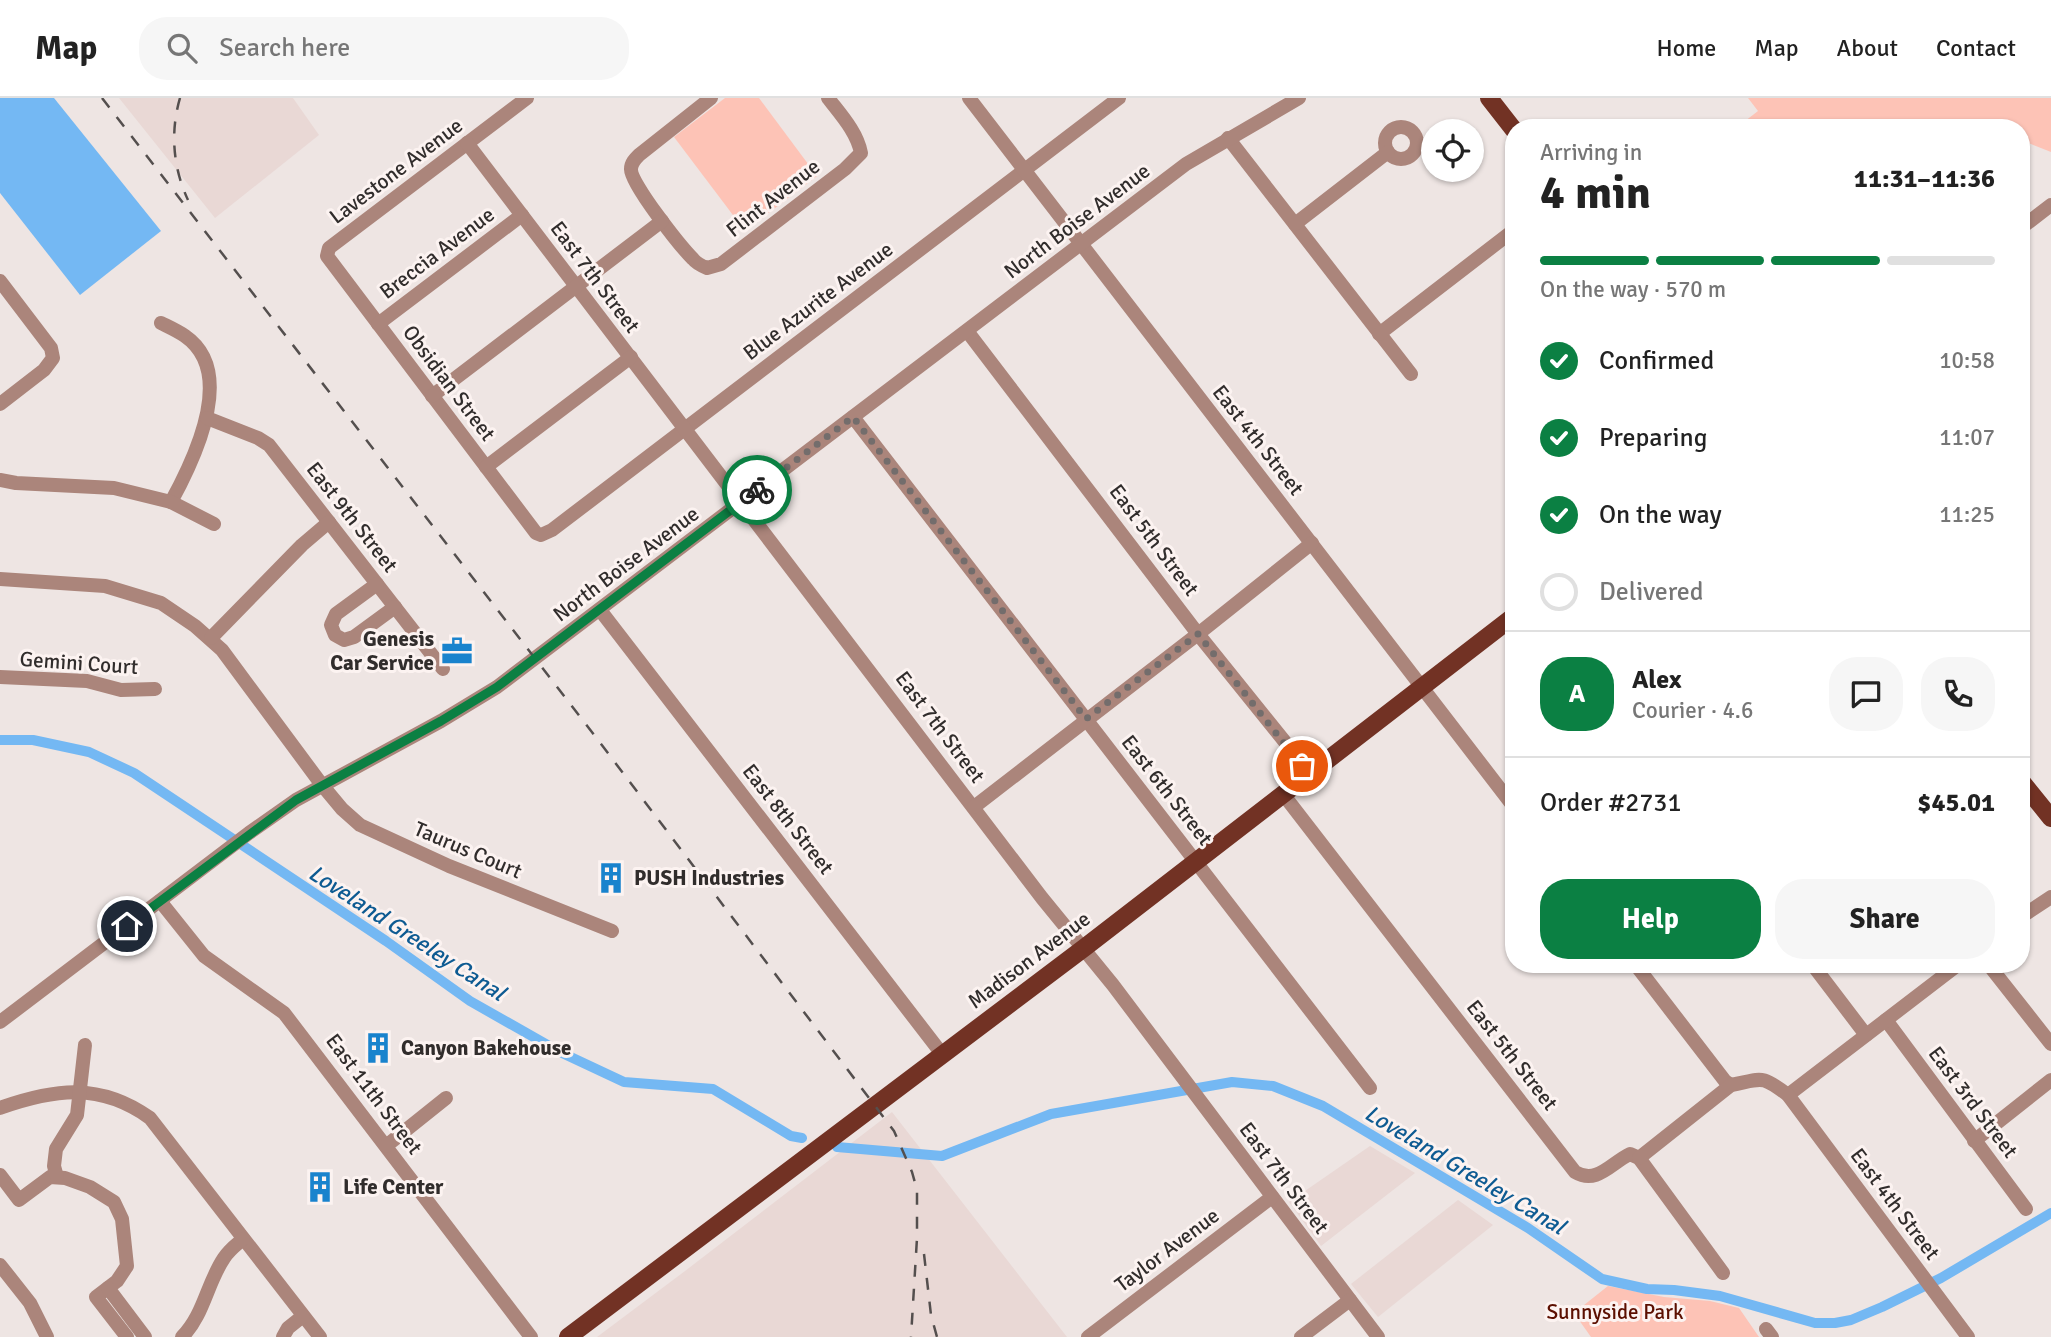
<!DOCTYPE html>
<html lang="en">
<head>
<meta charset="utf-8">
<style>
	:root { --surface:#fff; --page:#f6f6f6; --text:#222; --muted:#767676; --line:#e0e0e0; --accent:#0b8043 }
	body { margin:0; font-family:Signika,sans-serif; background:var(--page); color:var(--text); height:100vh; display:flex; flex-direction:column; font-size:26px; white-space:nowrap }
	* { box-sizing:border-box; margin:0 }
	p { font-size:23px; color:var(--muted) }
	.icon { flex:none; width:38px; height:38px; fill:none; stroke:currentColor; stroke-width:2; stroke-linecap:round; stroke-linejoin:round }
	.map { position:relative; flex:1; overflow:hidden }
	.panel { position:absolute; left:1505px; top:21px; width:525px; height:854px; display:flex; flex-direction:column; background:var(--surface); border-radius:28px; box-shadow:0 2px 5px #0004 }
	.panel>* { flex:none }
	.fabs { position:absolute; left:1421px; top:21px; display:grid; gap:14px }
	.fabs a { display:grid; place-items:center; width:63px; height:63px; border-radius:50%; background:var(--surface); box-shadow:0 2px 5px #0004; font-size:35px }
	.pin { position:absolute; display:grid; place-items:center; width:60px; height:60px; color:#fff; margin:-30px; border:4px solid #fff; border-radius:50%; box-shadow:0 2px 7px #0007 }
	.courier { position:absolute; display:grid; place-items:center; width:70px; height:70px; margin:-35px; border:5px solid #0b8043; border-radius:50%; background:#fff; color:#222; box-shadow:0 2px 9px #0007 }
	.summary em { font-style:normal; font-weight:800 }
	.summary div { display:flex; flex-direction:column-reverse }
	.summary { display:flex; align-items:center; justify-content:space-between; height:119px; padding:0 35px }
	h1 { font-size:46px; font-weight:800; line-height:52px }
	.bar { display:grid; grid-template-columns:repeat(4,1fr); gap:10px 7px; align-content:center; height:84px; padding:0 35px }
	.bar i { height:9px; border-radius:5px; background:var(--line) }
	.bar .selected { background:var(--accent) }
	.bar p { grid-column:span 4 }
	.line { display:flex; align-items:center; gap:18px; padding:0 35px; border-top:2px solid var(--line) }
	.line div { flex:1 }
	.round { display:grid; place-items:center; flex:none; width:74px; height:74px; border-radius:28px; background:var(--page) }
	ol { padding:0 35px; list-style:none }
	li { display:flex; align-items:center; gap:21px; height:77px }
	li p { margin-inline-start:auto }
	li .icon { padding:7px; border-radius:50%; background:var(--accent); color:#fff; stroke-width:4 }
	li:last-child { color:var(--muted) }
	li i { width:38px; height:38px; border:4px solid var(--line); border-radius:50% }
	.action { display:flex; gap:14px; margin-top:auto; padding:14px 35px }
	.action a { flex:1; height:80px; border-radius:28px; background:var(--accent); color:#fff; font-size:28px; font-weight:800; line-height:80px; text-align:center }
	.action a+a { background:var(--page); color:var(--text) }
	header { display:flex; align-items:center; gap:42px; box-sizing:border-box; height:98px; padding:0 35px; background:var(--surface); border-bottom:2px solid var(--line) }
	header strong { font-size:33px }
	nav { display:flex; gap:38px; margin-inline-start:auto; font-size:24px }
	.search { width:490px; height:63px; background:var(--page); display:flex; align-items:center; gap:18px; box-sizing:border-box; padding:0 24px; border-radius:28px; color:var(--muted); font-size:26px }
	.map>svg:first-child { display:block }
	.built { fill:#e9d8d5 }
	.green { fill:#fdc3b6 }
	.water { fill:#74b8f3 }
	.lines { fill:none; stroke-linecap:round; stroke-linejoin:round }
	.canal { stroke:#74b8f3; stroke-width:10 }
	.minor { stroke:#ab857b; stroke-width:14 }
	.major { stroke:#723224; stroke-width:18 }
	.rail { stroke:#544f4e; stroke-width:2.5; stroke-dasharray:12 12; stroke-linecap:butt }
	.done { stroke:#736d6c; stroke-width:7; stroke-dasharray:0 12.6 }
	.route { stroke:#0b8043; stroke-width:9 }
	.labels { text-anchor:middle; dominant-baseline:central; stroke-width:6; stroke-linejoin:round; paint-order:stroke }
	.street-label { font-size:21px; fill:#312d2c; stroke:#fcf3f1 }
	.poi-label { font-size:21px; font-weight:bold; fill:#312d2c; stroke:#fcf3f1; text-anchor:start }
	.park-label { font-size:21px; fill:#5c0f00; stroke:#fcf3f1 }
	.water-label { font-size:23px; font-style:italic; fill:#0e5b92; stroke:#fcf3f1 }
</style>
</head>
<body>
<header>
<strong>Map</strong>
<div class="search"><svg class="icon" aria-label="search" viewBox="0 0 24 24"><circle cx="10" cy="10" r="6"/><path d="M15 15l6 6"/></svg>Search here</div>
<nav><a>Home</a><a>Map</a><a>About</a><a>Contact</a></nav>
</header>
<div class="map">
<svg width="2051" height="1239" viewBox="0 0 2051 1239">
	<rect width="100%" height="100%" fill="#eee5e3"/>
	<g class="built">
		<path d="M119,0H293L319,37L215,120Z"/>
		<path d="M892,1014L1067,1239H597L685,1173Z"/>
		<path d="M1370,1048L1415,1075L1321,1148L1289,1104Z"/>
		<path d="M1458,1102L1493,1127L1378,1219L1351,1186Z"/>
	</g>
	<g class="green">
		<path d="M725,0H759L817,78L745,133L674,39Z"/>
		<path d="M1748,0H2051V54L2021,42V30H1736L1758,13Z"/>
		<path d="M1608,1188L1664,1199L1710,1203L1739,1210L1759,1239H1591L1574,1215Z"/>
	</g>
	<path class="water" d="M0,0H54L161,133L80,197L0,95Z"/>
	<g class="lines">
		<g class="canal">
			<path d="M0,642H33L89,654L134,675L386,843L470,903L560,954L624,984L713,991L791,1038L802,1040"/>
			<path d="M837,1049L942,1058L1051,1016L1232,984L1273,988L1323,1008L1528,1130L1602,1181L1647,1191L1674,1192L1720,1198L1815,1225H1835L1851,1222L1882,1209L1941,1180L2051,1115"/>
		</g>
		<g class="minor">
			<path d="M527,0L329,150L327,158L536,435L541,437L552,432L1119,0"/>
			<path d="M711,0L639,57C635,61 631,65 631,71C630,85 681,149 693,161C697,166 702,168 707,170L721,166L845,71L861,55C857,34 841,17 828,0"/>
			<path d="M969,0L1514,709"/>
			<circle cx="1401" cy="45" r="16"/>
			<path d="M1228,40L1411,276"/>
			<path d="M467,45L1042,800L1113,887L1378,1239"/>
			<path d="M1295,126L1388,54"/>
			<path d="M2021,130L2051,107"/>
			<path d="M0,183L51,250L53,260L44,272L0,306"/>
			<path d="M161,225C169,229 178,233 185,238C237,274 194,362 171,404"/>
			<path d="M378,226L522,117"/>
			<path d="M967,233L1198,536L1310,675"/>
			<path d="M1379,236L1514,132"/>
			<path d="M432,298L662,123"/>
			<path d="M853,319L1370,990"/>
			<path d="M207,320L258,340L269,347L443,571"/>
			<path d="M486,369L631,259"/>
			<path d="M0,382L16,385L114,390L171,404L214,426"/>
			<path d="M0,481L105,488L161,505L195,528L222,552L322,687L342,711L360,727L449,768L612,833"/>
			<path d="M377,486L336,516L331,527L335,537L344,542L354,539L395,509"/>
			<path d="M600,512L942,956"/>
			<path d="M211,540L302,447L329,424"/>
			<path d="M0,579L87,583L121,592L155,591"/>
			<path d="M1283,696L1575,1074C1597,1087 1611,1065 1630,1056L1639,1060L1723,1175"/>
			<path d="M974,709L1198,536L1312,445"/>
			<path d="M160,803L204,858L284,915L531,1239"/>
			<path d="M2021,819L2051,799"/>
			<path d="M1635,866L1725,983L1731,987"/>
			<path d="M1812,866L1866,937"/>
			<path d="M1988,866L2051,946"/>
			<path d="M1886,922L2026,1111"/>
			<path d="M0,924L249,735L296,702L441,623L497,589L1186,66L1299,0"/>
			<path d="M1788,997L1959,866"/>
			<path d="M0,1010C54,991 100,984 150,1020L320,1239"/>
			<path d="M1974,1043L2051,982"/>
			<path d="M386,1048L446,1000"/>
			<path d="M1639,1060L1731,987C1763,981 1760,976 1788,997L1968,1239"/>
			<path d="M0,1077L19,1102L50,1079L65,1080L90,1089L114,1104L122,1121L127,1168L117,1183L96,1199L127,1239"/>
			<path d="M57,1079L54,1068L56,1051L77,1017L85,947"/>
			<path d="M0,1167L30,1205L47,1239"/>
			<path d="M108,1190L145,1239"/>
			<path d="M1766,1231L1772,1239"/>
			<path d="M182,1239C204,1217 207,1185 224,1160C229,1152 236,1147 243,1141"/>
			<path d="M283,1239L288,1230L303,1218"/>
			<path d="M1088,1239L1272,1099"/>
			<path d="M1301,1239L1350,1202"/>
		</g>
		<g class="major">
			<path d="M1489,0L1514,32"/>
			<path d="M2021,683L2051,720"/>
			<path d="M568,1239L1084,850L1514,518"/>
		</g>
		<g class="rail">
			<path d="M102,0L595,638L894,1033L912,1074L917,1092V1140L911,1239"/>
			<path d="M180,0C170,34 173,70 188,102"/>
			<path d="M924,1156L931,1217L937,1239"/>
		</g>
	</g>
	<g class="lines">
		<path class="done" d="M757,392L853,319L1086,621L1198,536L1302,668"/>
		<path class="route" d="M127,828L296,702L441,623L497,589L757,392"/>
	</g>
	<defs>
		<symbol id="office-bare" viewBox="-9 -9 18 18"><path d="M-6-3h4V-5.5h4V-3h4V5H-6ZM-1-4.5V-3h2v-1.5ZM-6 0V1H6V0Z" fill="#1983cd" stroke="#fcf3f1" stroke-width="2.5" paint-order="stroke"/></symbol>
		<symbol id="building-bare" viewBox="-9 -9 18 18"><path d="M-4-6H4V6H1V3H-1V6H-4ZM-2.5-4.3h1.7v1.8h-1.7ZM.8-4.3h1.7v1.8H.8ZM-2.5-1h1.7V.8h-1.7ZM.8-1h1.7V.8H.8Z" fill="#1983cd" stroke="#fcf3f1" stroke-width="2.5" paint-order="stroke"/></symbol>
	</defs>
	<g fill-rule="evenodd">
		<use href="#office-bare" x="435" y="531" width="44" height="44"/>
		<use href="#building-bare" x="589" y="758" width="44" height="44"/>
		<use href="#building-bare" x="356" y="928" width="44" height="44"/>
		<use href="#building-bare" x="298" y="1067" width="44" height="44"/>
	</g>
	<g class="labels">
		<g class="street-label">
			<text transform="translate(396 73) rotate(-37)">Lavestone Avenue</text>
			<text transform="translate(773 100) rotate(-38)">Flint Avenue</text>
			<text transform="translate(1077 123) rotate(-37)">North Boise Avenue</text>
			<text transform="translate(437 155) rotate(-37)">Breccia Avenue</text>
			<text transform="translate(595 179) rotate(53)">East 7th Street</text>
			<text transform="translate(818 203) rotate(-37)">Blue Azurite Avenue</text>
			<text transform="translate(449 285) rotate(53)">Obsidian Street</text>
			<text transform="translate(1258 342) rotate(52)">East 4th Street</text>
			<text transform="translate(352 419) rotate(52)">East 9th Street</text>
			<text transform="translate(1154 442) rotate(53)">East 5th Street</text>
			<text transform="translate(626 466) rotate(-37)">North Boise Avenue</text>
			<text transform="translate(79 565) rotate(4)">Gemini Court</text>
			<text transform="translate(940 629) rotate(53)">East 7th Street</text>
			<text transform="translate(1167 692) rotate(52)">East 6th Street</text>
			<text transform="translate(788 721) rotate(52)">East 8th Street</text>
			<text transform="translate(468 752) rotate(23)">Taurus Court</text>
			<text transform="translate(1029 862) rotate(-37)">Madison Avenue</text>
			<text transform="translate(1512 957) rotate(52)">East 5th Street</text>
			<text transform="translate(374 996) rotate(53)">East 11th Street</text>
			<text transform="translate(1973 1004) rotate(53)">East 3rd Street</text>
			<text transform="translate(1284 1080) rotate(53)">East 7th Street</text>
			<text transform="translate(1895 1106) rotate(53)">East 4th Street</text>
			<text transform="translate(1167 1152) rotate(-37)">Taylor Avenue</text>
		</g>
		<g class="poi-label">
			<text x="434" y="541" text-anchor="end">Genesis<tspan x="434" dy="24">Car Service</tspan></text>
			<text x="634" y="780">PUSH Industries</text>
			<text x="401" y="950">Canyon Bakehouse</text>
			<text x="343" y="1089">Life Center</text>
		</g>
		<g class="park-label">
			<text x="1615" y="1214">Sunnyside Park</text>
		</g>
		<g class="water-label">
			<text transform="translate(407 835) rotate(33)">Loveland Greeley Canal</text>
			<text transform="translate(1465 1072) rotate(31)">Loveland Greeley Canal</text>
		</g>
	</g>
</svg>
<div class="fabs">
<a><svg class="icon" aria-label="locate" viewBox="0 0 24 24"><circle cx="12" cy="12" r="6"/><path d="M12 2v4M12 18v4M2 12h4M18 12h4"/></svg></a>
</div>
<div class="pin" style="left:1302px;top:668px;background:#ea580c"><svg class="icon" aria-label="bag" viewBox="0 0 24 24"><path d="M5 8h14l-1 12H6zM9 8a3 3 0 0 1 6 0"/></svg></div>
<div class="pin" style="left:127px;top:828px;background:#1f2937"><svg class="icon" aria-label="home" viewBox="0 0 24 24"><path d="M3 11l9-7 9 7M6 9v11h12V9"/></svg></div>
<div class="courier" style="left:757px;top:392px"><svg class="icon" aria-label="bike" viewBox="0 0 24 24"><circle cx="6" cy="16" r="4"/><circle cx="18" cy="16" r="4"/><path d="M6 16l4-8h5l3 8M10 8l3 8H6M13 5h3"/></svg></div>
<section class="panel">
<div class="summary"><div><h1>4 min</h1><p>Arriving in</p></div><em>11:31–11:36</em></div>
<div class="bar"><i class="selected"></i><i class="selected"></i><i class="selected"></i><i></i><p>On the way · 570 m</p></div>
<ol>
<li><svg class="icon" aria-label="check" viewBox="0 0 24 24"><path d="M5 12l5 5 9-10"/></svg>Confirmed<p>10:58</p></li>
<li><svg class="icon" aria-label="check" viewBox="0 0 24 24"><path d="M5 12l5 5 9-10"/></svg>Preparing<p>11:07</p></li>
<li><svg class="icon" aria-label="check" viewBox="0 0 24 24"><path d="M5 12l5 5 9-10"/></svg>On the way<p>11:25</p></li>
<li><i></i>Delivered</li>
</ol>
<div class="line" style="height:126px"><b class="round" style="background:var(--accent);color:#fff">A</b><div><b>Alex</b><p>Courier · 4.6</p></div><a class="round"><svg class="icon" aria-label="chat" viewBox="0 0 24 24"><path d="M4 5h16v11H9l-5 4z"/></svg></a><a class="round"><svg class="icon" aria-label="phone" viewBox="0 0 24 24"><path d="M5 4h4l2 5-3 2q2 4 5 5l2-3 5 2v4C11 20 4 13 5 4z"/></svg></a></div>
<div class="line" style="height:91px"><div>Order #2731</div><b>$45.01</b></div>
<div class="action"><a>Help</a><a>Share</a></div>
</section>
</div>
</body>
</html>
